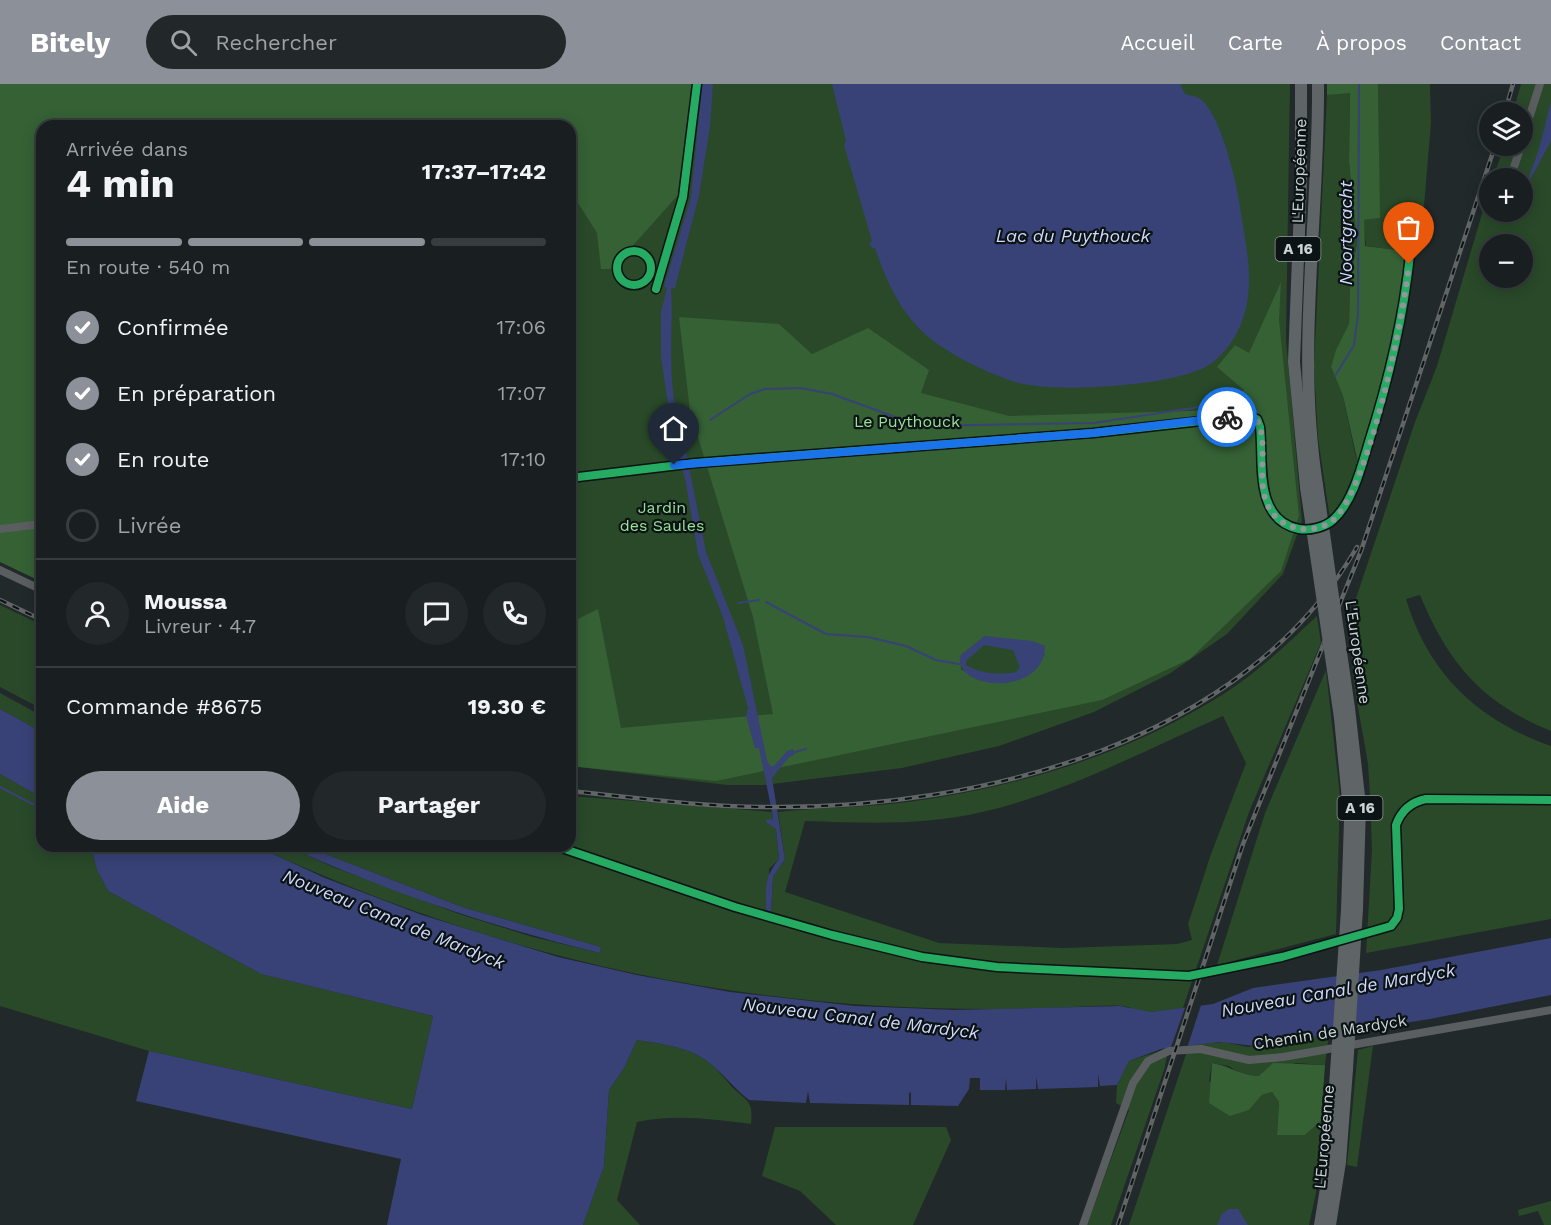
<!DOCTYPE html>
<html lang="fr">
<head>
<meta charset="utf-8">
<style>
	:root { --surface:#191f20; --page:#222729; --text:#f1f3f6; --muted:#9fa2a5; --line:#373d3e; --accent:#8c9099 }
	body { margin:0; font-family:"Work Sans",sans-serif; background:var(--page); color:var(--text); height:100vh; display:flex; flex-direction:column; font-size:22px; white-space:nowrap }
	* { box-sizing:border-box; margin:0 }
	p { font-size:20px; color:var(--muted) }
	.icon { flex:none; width:33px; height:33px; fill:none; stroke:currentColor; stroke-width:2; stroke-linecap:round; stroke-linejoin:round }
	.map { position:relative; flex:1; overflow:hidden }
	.sheet { position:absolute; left:36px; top:36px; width:540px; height:732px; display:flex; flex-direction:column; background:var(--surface); border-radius:18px; box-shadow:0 3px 15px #0003,0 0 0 2px var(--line) }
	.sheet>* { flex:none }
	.fabs { position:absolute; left:1479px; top:18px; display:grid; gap:12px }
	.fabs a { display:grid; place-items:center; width:54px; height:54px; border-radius:50%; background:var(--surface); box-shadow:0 3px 15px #0003,0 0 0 2px var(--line); font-size:30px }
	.pin { position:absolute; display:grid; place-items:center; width:51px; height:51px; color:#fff; margin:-62px -26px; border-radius:50% 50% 50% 0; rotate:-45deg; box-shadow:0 0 6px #0007 }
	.pin .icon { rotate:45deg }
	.courier { position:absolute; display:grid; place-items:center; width:60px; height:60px; margin:-30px; border:4px solid #1a73e8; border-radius:50%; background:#fff; color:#222; box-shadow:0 2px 8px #0007 }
	.summary em { font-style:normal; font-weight:700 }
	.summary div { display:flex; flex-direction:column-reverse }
	.summary { display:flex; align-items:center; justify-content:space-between; height:102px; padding:0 30px }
	h1 { font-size:39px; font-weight:700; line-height:45px }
	.bar { display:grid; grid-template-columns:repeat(4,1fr); gap:9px 6px; align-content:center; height:72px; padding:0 30px }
	.bar i { height:8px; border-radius:4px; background:var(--line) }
	.bar .on { background:var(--accent) }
	.bar p { grid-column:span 4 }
	.line { display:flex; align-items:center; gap:15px; padding:0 30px; border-top:2px solid var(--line) }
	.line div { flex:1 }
	.round { display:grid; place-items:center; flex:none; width:63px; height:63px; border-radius:32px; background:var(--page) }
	ol { padding:0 30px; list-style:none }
	li { display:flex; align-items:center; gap:18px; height:66px }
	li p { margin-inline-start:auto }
	li .icon { padding:6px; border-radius:50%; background:var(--accent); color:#fff; stroke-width:4 }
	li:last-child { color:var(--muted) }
	li i { width:33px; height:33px; border:3px solid var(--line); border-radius:50% }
	.button { display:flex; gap:12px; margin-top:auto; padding:12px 30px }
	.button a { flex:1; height:69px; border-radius:36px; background:var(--accent); color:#fff; font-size:24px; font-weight:700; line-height:69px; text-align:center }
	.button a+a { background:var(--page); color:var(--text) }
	header { display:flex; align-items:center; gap:36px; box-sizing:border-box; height:84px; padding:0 30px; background:var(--accent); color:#fff }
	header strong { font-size:28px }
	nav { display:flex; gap:33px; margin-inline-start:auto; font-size:21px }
	.search { width:420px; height:54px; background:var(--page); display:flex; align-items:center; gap:15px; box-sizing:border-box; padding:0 21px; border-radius:33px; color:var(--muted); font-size:22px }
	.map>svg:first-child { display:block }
	.green { fill:#294929; fill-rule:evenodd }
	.forest { fill:#356135; fill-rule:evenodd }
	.water { fill:#384276; fill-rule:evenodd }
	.pier { fill:#21292a }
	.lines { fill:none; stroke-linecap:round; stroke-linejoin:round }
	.stream { stroke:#384276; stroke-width:2 }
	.minor { stroke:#5a5e60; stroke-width:8 }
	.highway { stroke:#5f6466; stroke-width:12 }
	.rail-casing { stroke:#616566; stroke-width:4.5 }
	.rail { stroke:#0c1314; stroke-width:2; stroke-dasharray:7; stroke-linecap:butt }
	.highway-bridge { stroke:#5f6466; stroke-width:12 }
	.cycleway-casing { stroke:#0c1314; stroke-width:11 }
	.cycleway { stroke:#26ab63; stroke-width:8 }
	.done { stroke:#8f9899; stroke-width:6; stroke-dasharray:0 10.8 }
	.route { stroke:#1a73e8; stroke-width:8 }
	.labels { text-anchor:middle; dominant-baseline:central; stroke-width:4.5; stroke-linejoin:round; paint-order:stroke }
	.shield { fill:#0c1314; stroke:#91999b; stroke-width:1.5 }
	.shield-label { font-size:15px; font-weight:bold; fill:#cad3d5 }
	.street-label { font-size:16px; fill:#cad3d5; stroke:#0c1314 }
	.park-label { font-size:16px; fill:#98e196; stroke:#0c1314 }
	.water-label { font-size:18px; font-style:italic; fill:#d0d9fd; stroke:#0c1314 }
</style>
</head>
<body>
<header>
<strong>Bitely</strong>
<div class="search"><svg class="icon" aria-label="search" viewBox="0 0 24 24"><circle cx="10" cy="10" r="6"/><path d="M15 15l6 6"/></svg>Rechercher</div>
<nav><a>Accueil</a><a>Carte</a><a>À propos</a><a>Contact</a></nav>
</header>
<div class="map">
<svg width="1551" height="1141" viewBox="0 0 1551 1141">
	<rect width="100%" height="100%" fill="#21292a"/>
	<g class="green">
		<path d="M0,0H1290L1286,255L1302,437L1283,490L1227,550L1169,590L1094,628L999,662L902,684L764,701H727L570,682V42H42Z"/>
		<path d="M1378,0H1430L1431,39L1420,169L1366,162L1363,136L1379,134Z"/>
		<path d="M1521,0H1551V647C1482,619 1448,579 1420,511L1406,515C1429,591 1478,636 1551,662V835L1366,869L1372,766L1370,712L1368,680L1354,600L1349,535L1415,338L1437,282L1489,106L1490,128H1522V94H1493L1504,62H1522V28H1513ZM1490,160H1522V194H1490Z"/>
		<path d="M1350,8L1349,77L1357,160L1350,195L1349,240L1331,283L1343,312L1356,374L1362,370L1358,400L1330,435L1318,354L1314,282L1327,11Z"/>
		<path d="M0,521L42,541V625L0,603Z"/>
		<path d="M1317,532L1321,559L1249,728L1183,924C1172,925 1161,928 1150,928C1140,928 1131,923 1122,922C1113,921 1103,922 1093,922C796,938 527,888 256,762H287L333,783L459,830L533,853L600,869L601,863L462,823L305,762H570V712L772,728L773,735L770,736L776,745L779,775L769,785L771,828L773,793L785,775L778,728C818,723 860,724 900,719C1013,705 1125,672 1222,611C1257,589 1287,560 1317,532ZM1223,632L1246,679L1211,770L1188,840L1192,856L1177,860L1063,864L939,859L785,808L805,737C864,739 924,742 982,728C1066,709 1145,666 1223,632Z"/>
		<path d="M1326,586L1340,712L1336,850L1217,881L1265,729Z"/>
		<path d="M0,609L42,632V648L0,625Z"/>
		<path d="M0,690L42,714V762H91L97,786L108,807L261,890L433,932L412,1025L149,967L0,922Z"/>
		<path d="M1329,950L1325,981L1296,979L1259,992H1243L1229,982L1212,979L1209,997L1249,1026L1262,1011L1272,1008L1279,1018L1277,1051H1305L1321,1037L1316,1109L1309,1141H1129L1189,961L1223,958L1248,963Z"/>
		<path d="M637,956C662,960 692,963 712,981C719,987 725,995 731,1002C746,1017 754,1016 751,1040C712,1035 675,1030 637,1038L617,1116L640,1141H583L604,1082L609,1006L624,984Z"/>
		<path d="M1373,962L1357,1083L1347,1081L1358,966Z"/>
		<path d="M1169,964L1164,986L1111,1141H1087L1129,1026L1116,1019L1117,1001L1129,977Z"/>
		<path d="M775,1043H946L951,1056L913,1141H836L800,1107L762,1092Z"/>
		<path d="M1551,1117V1141H1544L1538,1127L1519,1132L1518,1126Z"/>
	</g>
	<g class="forest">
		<path d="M0,0H696L678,111L612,185H601L597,149L578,119L570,124V42H42V498L0,478Z"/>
		<path d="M1327,0H1378L1380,134L1364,136L1365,162L1405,167C1402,237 1383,303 1362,370L1357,375L1343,312L1331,283L1336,266L1349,240L1350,195L1357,160L1349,77L1350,9L1327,11Z"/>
		<path d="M1281,198L1279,236L1299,432L1281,487L1190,575L1102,616L716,697L570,682V539L598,525L621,644L773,630L753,533L690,327L679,233L779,240L812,270L868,244L929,286L921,309L1009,332L1224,326L1244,306L1217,283L1235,261L1249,269ZM985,552L1045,571L1005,599L961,586L960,572Z"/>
		<path d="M1212,979C1231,982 1240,992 1259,992L1273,979L1325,981L1321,1037L1305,1051H1277L1279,1018L1272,1008L1262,1011L1249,1026L1230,1032L1209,1019Z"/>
	</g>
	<g class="water">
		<path d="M702,0H713L710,43L699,111L675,204L671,205C674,241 665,308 682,343L688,345L698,340V345L684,357L706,468L743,561L767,676L770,682H774L787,667L793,665L794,671L789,673L772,694L785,775L773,793L771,828L766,826C766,802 764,794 779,775L776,745L767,739L766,736L773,735L772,728L759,664H755L746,632L748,624L723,533L698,470L685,394L674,360L661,273V228L667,204L664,202L691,114Z"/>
		<path d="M832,0H1180L1185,10C1189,12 1193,11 1197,13C1218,21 1236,95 1239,116C1244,155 1257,198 1242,237C1236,254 1223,273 1207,282C1175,302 1051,310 1015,298C990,290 952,272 931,255C901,231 887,199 875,164H872L869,159L872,157L844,61L846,57Z"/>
		<path d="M1551,18V57L1523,109L1539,65Z"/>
		<path d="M985,552L1032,557L1045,562C1045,612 955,608 960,572ZM984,561L1013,566L1020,584L1016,588C1000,591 980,590 966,581V577Z"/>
		<path d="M0,625L42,648V714L0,690Z"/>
		<path d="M91,762H256L325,794L422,831L558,873L637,891L730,908L855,922L954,926L1120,922L1151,928L1213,920L1253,904L1381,886L1551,854V911L1430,935L1255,962L1220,958L1161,965L1129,977L1117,1001L1100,1002L1098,990V1003L1038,1005L1036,992V1005L1007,1006L1006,994L1005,1006H980V994H970L969,1005L958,1022L911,1021V1008L909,1009V1021L810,1019L808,1007L806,1019L749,1016C735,1005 725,992 712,981C692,963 662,960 637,956L624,984L609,1006L604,1082L583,1141H387L401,1075L136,1017L149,967L412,1025L433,932L261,890L108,807L97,786Z"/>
		<path d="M287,762H305L462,823L601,863L600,869C493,843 387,808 287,762Z"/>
		<path d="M1229,1125H1238L1248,1141H1217L1222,1130Z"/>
	</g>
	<path class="pier" d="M1202,918L1187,964L1170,966L1186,921Z"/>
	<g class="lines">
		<g class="stream">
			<path d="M1335,292L1354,261L1358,230L1359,0"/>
			<path d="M710,336L750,310L765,305L801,304L832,310L920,342L1094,339L1239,317"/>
			<path d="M766,518L826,550L868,553L906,562L936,576L959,580"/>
			<path d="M739,519L759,516"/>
			<path d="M792,669L806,665"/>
			<path d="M0,703L42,725"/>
		</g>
		<g class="minor">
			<path d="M1522,56L1540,0"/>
			<path d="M1511,92L1521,62"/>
			<path d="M570,394L696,379L1093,349L1246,332L1257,335L1260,343C1264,377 1253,436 1299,445C1310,447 1325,443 1333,436C1352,419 1361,385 1368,361C1389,295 1405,230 1411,160"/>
			<path d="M0,445L42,440"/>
			<path d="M0,486L42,506"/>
			<path d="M556,762L735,823L832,851L922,873L997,883L1189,892L1282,873L1391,842L1397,834L1399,825L1396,741C1401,727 1411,718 1426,715L1551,716"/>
			<path d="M1083,1141L1133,999L1148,977L1169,967L1201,965L1249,976L1283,973L1551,926"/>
		</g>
		<g class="highway">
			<path d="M1301,0V96L1294,278L1306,403"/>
			<path d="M1317,401C1296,268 1319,134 1318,0"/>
			<path d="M1349,624L1360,721L1357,825"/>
			<path d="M1340,634L1350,736L1347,826"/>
			<path d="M1320,1141L1329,1086L1336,988"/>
			<path d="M1330,1141L1340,1078L1347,985"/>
		</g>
		<defs>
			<g id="rail">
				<path d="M1505,28L1513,0"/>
				<path d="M0,516L42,536"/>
				<path d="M570,707C636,714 703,723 769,723C980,725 1244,659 1357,463"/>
				<path d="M1118,1141L1243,760L1361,467L1495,62"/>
			</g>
		</defs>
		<use href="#rail" class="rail-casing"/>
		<use href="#rail" class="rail"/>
		<g class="highway-bridge">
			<path d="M1317,401L1349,624"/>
			<path d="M1306,403L1340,634"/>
			<path d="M1347,985L1357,825"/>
			<path d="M1336,988L1347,826"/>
		</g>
		<defs>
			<g id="cycleway">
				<circle cx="634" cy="184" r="17"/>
				<path d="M656,205L683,113L697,0"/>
				<path d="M570,394L696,379L1093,349L1246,332L1257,335L1260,343C1264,377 1253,436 1299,445C1310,447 1325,443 1333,436C1352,419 1361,385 1368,361C1389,295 1405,230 1411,160"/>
				<path d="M556,762L735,823L832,851L922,873L997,883L1189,892L1282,873L1391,842L1397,834L1399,825L1396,741C1401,727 1411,718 1426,715L1551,716"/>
			</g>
		</defs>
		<use href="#cycleway" class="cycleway-casing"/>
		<use href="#cycleway" class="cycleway"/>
	</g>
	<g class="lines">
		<path class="done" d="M1227,333L1246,332L1258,338C1270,366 1252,406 1274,431C1281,439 1292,444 1302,445C1312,446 1325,443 1332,437C1369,407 1404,230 1409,180"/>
		<path class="route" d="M674,381L1093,349L1227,333"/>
	</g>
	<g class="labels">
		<g class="shield">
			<rect x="1275.5" y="153" width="45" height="24" rx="4.5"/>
			<rect x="1337.5" y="712" width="45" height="24" rx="4.5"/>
		</g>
		<g class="shield-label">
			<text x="1298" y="165">A 16</text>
			<text x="1360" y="724">A 16</text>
		</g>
		<g class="street-label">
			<text transform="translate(1299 87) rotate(-88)">L'Européenne</text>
			<text transform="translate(1358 568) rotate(82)">L'Européenne</text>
			<text transform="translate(1330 948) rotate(-9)">Chemin de Mardyck</text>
			<text transform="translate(1324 1053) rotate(-85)">L'Européenne</text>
		</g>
		<g class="park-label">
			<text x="907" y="337">Le Puythouck</text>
			<text x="662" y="423">Jardin<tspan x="662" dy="18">des Saules</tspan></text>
		</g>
		<g class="water-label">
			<text transform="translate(1345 149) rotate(-90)">Noortgracht</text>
			<text x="1073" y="151">Lac du Puythouck</text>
			<text transform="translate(394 835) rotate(22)">Nouveau Canal de Mardyck</text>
			<text transform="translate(1338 906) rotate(-10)">Nouveau Canal de Mardyck</text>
			<text transform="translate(861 934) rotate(7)">Nouveau Canal de Mardyck</text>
		</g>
	</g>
</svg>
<div class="fabs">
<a><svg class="icon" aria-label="layers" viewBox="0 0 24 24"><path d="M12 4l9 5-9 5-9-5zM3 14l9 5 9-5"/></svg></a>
<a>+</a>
<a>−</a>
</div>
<div class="pin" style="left:1409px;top:180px;background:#ea580c"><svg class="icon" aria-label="bag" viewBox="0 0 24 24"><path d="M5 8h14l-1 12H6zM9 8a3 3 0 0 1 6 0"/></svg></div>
<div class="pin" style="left:674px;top:381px;background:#1f2937"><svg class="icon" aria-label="home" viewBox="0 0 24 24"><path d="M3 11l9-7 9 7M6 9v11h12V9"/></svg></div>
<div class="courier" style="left:1227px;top:333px"><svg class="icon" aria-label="bike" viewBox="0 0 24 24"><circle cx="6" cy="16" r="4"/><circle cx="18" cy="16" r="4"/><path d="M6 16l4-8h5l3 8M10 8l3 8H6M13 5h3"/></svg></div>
<section class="sheet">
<div class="summary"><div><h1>4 min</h1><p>Arrivée dans</p></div><em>17:37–17:42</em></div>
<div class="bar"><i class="on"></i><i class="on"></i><i class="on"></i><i></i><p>En route · 540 m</p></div>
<ol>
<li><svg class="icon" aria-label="check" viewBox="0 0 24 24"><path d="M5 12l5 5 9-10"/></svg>Confirmée<p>17:06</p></li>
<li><svg class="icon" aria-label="check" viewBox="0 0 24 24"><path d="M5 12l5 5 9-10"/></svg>En préparation<p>17:07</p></li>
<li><svg class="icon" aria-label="check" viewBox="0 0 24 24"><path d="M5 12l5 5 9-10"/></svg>En route<p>17:10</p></li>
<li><i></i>Livrée</li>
</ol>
<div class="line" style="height:108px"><a class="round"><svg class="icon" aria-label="person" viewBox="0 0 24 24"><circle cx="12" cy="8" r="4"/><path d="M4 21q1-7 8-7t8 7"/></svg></a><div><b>Moussa</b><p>Livreur · 4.7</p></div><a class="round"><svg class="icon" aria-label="chat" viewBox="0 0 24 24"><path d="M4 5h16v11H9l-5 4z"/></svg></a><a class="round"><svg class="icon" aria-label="phone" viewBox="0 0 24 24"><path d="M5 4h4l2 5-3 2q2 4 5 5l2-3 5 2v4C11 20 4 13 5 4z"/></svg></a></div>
<div class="line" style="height:78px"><div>Commande #8675</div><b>19.30 €</b></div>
<div class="button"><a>Aide</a><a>Partager</a></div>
</section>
</div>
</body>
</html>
